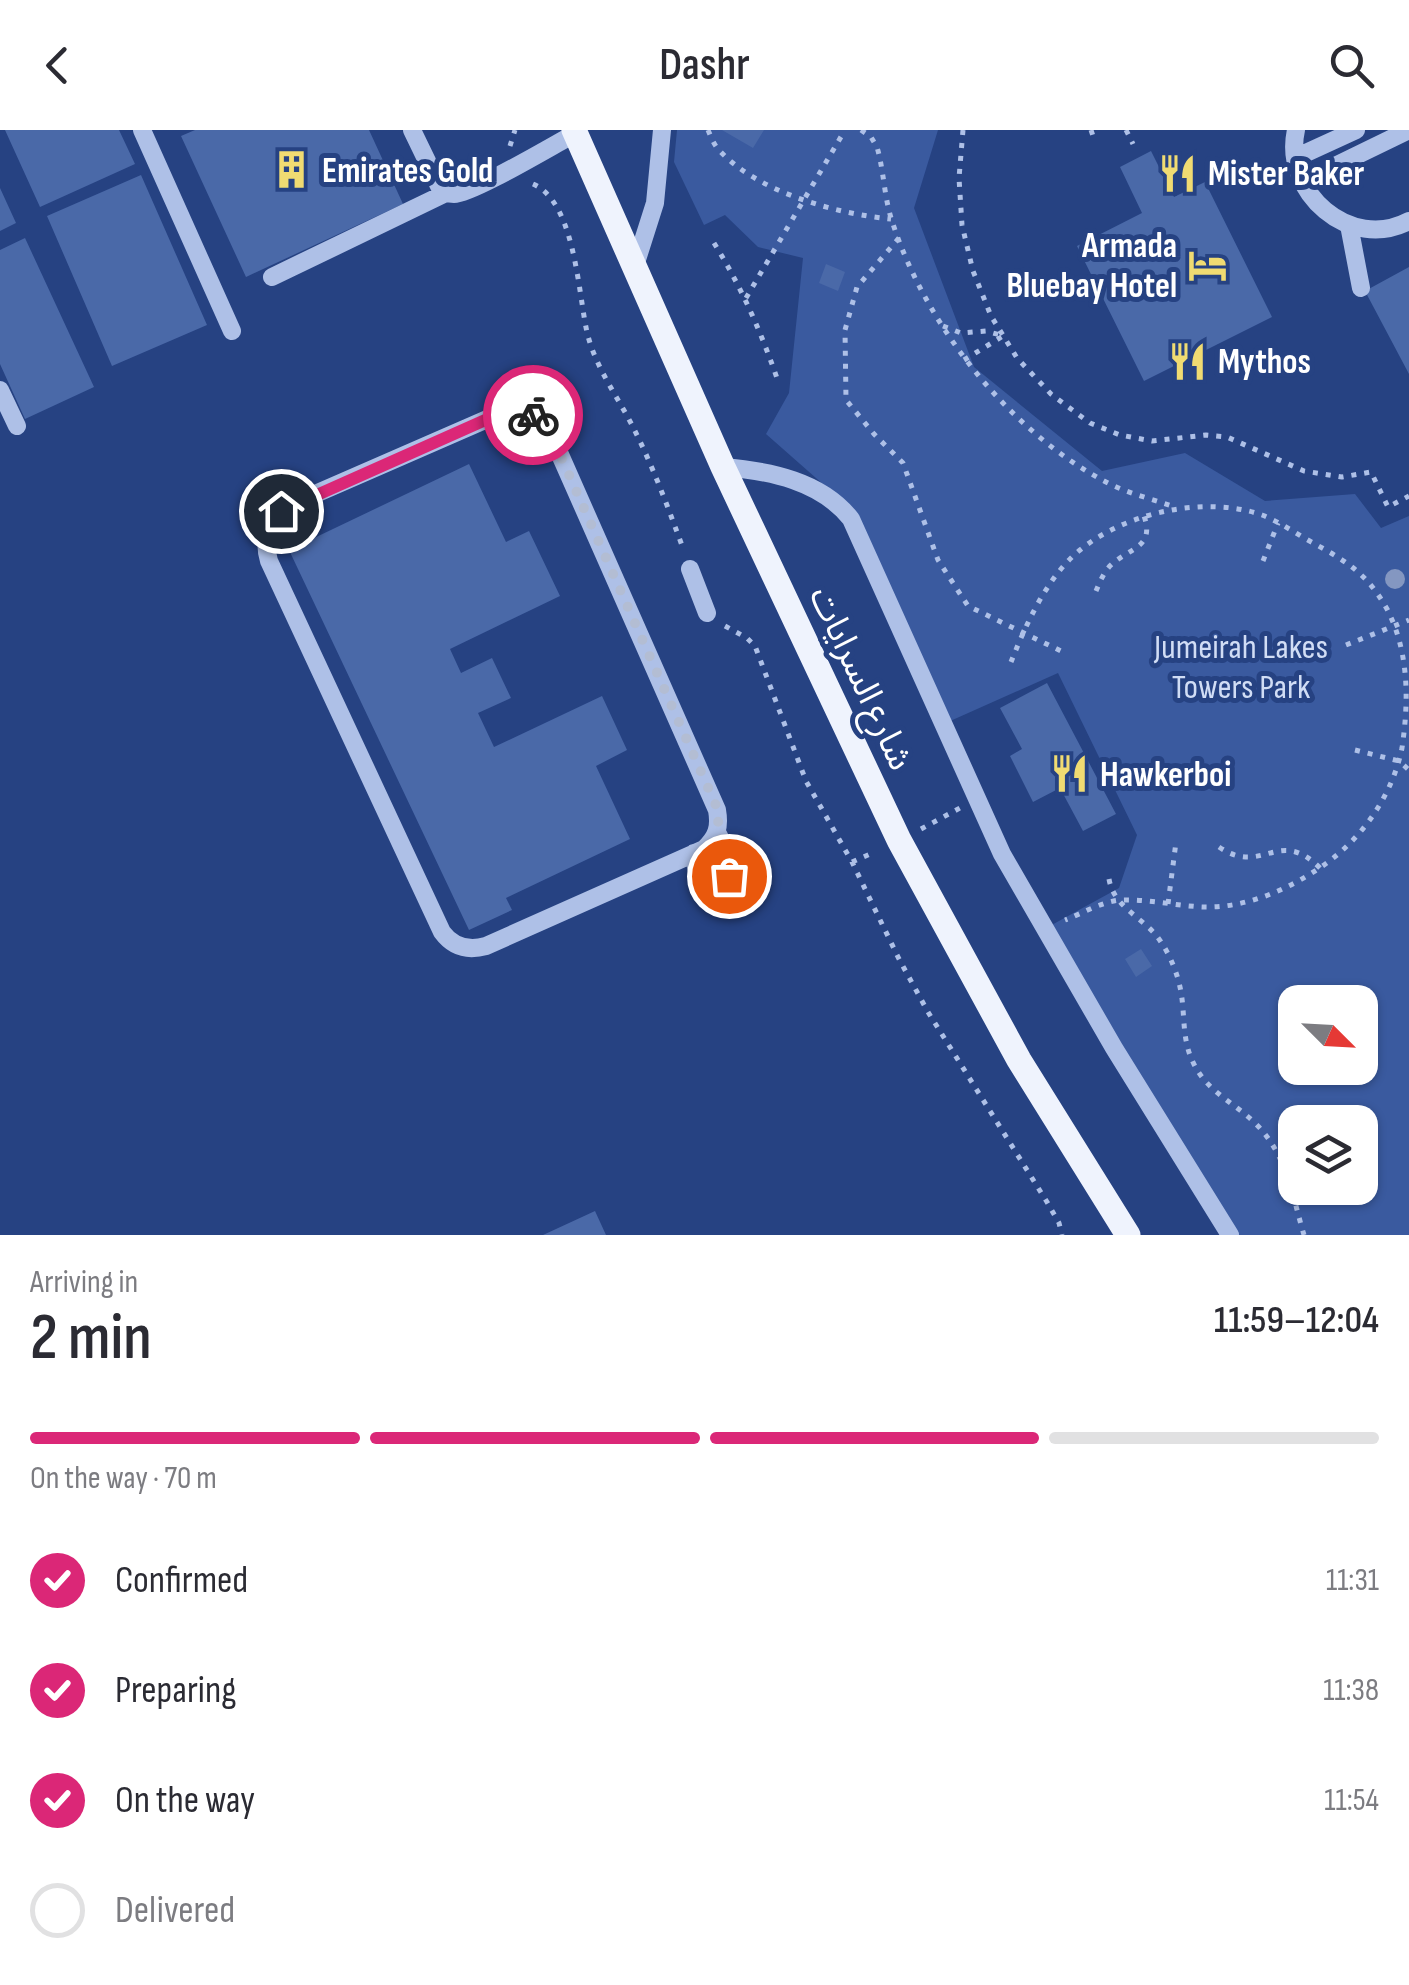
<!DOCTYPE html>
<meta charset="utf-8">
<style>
:root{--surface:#fff;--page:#f7f7f7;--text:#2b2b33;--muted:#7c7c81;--line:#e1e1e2;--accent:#db2777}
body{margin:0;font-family:"Sofia Sans Condensed","Noto Sans Arabic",sans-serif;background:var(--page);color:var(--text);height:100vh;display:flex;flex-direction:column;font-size:38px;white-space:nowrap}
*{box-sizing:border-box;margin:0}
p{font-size:32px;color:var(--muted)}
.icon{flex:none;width:55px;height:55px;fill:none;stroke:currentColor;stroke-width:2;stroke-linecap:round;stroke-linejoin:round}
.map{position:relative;height:1105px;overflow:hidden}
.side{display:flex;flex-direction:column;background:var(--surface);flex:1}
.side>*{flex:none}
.needle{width:65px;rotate:114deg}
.tools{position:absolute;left:1278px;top:855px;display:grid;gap:20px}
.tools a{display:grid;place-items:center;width:100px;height:100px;border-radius:20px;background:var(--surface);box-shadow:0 2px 8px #0004;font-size:50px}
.pin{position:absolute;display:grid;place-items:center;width:85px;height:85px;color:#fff;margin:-42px;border:5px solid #fff;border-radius:50%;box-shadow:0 2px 10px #0007}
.courier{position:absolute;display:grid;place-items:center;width:100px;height:100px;margin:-50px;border:8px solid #db2777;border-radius:50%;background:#fff;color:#222;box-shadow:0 2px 12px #0007}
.head em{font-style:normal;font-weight:600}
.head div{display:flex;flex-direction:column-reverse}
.head{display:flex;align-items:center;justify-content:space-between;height:170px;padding:0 30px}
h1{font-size:65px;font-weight:600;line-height:75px}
.bar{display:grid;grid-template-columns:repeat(4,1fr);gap:15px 10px;align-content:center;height:120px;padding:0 30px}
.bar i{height:12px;border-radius:8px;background:var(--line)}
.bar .current{background:var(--accent)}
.bar p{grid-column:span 4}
ol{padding:0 30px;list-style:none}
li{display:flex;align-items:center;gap:30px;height:110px}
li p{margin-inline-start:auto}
li .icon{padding:10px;border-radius:50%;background:var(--accent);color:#fff;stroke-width:4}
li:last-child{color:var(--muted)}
li i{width:55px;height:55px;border:5px solid var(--line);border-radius:50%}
header{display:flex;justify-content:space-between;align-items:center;height:130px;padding:0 30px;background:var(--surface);font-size:45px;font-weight:600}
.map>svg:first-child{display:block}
.green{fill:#3a5a9f;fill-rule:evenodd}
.building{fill:#4a69a8}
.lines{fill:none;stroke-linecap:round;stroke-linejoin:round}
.path{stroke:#aec0e7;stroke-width:5;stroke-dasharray:5 8;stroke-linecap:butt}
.minor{stroke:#aec0e7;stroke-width:18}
.major{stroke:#eff3fd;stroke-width:25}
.tree{fill:#8497c1}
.done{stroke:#b3bdd3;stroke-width:10;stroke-dasharray:0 18}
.route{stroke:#db2777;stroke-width:12}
.labels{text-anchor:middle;stroke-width:10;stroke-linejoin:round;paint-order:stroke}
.poi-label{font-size:35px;font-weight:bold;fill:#fff;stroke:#264282;text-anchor:start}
.park-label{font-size:35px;fill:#d1ddf5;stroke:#264282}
.street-label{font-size:35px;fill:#fff;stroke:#264282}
</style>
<header><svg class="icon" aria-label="back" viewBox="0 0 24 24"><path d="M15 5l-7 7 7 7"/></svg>Dashr<svg class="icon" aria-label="search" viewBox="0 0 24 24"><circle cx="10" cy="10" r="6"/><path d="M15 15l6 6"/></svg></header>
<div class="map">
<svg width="1409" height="1105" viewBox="0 0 1409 1105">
<rect width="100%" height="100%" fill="#264282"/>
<path class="green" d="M677,0H938L914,78L974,237L1102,341L1185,323L1265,371L1355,364L1381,398L1409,386V1105H1230L1048,797L1119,758L1137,705L1058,543L939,596L833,363L766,304L789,263L803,128L758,117L725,85L704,95L674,32ZM1295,872H1360V938H1295ZM1295,992H1360V1058H1295Z"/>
<path class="building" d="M5,0H119L135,34L40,77Z
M195,0H369L403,74L246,147L181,6Z
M722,0H764L753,18Z
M1151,21L1174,67L1205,52L1272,187L1144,251L1077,116L1142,83L1120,37Z
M141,45L207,195L112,236L47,86Z
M0,58L16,93L0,101Z
M25,108L94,257L25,289L0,234V120Z
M826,134L845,142L838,161L819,153Z
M1409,137V244L1365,161Z
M469,334L506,412L529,401L560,466L450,519L461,543L492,528L511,568L478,583L494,617L602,566L627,620L596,636L630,709L506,768L512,780L469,800L289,420Z
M1047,553L1116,684L1083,701L1060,658L1033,672L1010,626L1022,619L1000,578Z
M1141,819L1152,836L1136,847L1125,829Z
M595,1081L606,1105H543Z"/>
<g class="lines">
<path class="path" d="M708,0C711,7 714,15 719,20C757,62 837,84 891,89
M861,0L871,7L877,17C884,41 884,67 892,91C925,194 1008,300 1104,351C1126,363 1152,369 1175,377
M963,0L959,48L962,95L973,141L991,186L1017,228L1051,264L1090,293L1120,305L1152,311L1206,305L1227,307L1304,341L1342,347L1371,342L1388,377L1409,366
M1091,0L1094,9
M1126,0L1133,14
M510,16L515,0
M533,54C575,72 578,162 587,202C595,237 618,267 634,299C654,339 669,380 684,421
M899,108L857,157L845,200L846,270L874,304L903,333L938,430L968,476L1063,522
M714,113C742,158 762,204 779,254
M746,168L845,0
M943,196L961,203L986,201L1000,205
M964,230L1003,206
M1263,431L1278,393
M1096,461C1100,452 1104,441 1112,434C1130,418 1155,417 1144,386
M725,496L747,508L755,516L806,651L852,732L899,829L928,882L1047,1072L1059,1093L1062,1105
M1346,515L1409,490
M1011,532C1025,497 1043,456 1071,428C1116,384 1203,364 1262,385C1280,392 1298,405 1315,414C1348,432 1368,445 1387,479C1409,522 1409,570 1402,618C1392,667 1360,712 1318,739C1285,761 1244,778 1204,777C1177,776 1149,769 1121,770C1103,771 1081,784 1065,790
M1355,620L1399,631L1409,640
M921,699L960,678
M1219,717C1263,747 1278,696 1320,738
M852,732L875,722
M1109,749C1114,779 1146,788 1161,812C1171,827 1178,845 1181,862C1185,885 1182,908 1192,930C1205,961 1234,972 1256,994C1287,1025 1292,1065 1304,1105
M1168,774L1176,712"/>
<path class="minor" d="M142,0L232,201
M412,0L440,58C446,62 446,64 454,64C472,64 555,14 576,3
M1296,0C1282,62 1350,122 1409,91
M1295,28L1356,0
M1302,52L1409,0
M1349,95L1361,158
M634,139L655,73L662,0
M272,147L446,63
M0,260L17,296
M512,281C530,282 540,287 550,302L717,680C720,697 717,707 704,719L486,816C468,821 453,817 442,802L269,431C262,407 269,389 290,375L501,283Z
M723,337C770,341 821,351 851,389L1002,724L1114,918L1230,1105
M690,439L707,483
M694,723C695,731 695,740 700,747C708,759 728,755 731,740C733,729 722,713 717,702"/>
<path class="major" d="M574,0L723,337L899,710L1019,930L1128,1105"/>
</g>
<circle class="tree" cx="1395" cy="449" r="10"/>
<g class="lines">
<path class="done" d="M533,285L544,292L550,302L718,680C719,689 717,698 719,705C723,721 733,729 729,746"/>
<path class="route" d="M281,381L501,283L523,282L533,285"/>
</g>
<defs>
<symbol id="building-bare" viewBox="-9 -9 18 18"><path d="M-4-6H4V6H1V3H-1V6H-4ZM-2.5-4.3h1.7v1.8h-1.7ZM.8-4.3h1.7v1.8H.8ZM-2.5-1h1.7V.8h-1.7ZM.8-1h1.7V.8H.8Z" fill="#f0db72" stroke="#264282" stroke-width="2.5" paint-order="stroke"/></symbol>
<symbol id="restaurant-bare" viewBox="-9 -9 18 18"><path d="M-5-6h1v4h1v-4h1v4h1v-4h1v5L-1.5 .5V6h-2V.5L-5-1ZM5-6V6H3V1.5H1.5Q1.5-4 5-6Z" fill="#f0db72" stroke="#264282" stroke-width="2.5" paint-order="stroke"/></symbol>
<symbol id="hotel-bare" viewBox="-9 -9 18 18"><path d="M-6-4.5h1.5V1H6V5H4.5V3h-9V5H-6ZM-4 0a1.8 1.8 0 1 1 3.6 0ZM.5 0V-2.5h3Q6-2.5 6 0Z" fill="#f0db72" stroke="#264282" stroke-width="2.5" paint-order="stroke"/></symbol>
</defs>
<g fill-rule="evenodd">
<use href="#building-bare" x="264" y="12" width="55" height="55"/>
<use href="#restaurant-bare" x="1150" y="16" width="55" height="55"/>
<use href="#hotel-bare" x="1180" y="108" width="55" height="55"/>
<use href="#restaurant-bare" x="1160" y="204" width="55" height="55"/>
<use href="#restaurant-bare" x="1042" y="616" width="55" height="55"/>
</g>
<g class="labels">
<g class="poi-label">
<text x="322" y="52">Emirates Gold</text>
<text x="1208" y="55">Mister Baker</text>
<text x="1177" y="127" text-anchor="end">Armada<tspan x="1177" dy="40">Bluebay Hotel</tspan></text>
<text x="1218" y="243">Mythos</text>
<text x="1100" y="656">Hawkerboi</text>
</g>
<g class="park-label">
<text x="1241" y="528">Jumeirah Lakes<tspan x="1241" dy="40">Towers Park</tspan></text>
</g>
<g class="street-label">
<text transform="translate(862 548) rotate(65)" y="12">شارع السرايات</text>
</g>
</g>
</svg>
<div class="tools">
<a><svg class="needle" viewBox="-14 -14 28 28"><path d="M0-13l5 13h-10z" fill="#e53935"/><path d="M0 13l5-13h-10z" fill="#7c7c81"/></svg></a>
<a><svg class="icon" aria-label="layers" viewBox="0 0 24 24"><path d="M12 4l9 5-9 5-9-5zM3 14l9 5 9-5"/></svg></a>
</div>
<div class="pin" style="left:729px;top:746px;background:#ea580c"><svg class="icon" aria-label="bag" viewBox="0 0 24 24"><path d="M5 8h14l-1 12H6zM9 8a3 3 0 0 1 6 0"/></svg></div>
<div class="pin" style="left:281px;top:381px;background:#1f2937"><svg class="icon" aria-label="home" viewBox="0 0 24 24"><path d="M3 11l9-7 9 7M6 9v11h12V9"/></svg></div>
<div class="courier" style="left:533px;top:285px"><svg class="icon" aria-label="bike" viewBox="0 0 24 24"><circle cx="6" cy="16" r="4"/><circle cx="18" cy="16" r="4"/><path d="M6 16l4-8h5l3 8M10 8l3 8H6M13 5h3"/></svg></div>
</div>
<section class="side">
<div class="head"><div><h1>2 min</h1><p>Arriving in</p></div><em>11:59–12:04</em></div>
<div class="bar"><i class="current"></i><i class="current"></i><i class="current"></i><i></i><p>On the way · 70 m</p></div>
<ol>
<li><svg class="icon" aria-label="check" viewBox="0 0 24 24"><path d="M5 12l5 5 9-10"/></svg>Confirmed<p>11:31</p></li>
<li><svg class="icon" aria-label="check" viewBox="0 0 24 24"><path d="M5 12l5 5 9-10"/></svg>Preparing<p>11:38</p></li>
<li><svg class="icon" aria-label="check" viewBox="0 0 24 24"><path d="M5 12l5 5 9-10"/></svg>On the way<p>11:54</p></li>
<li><i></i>Delivered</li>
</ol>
</section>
